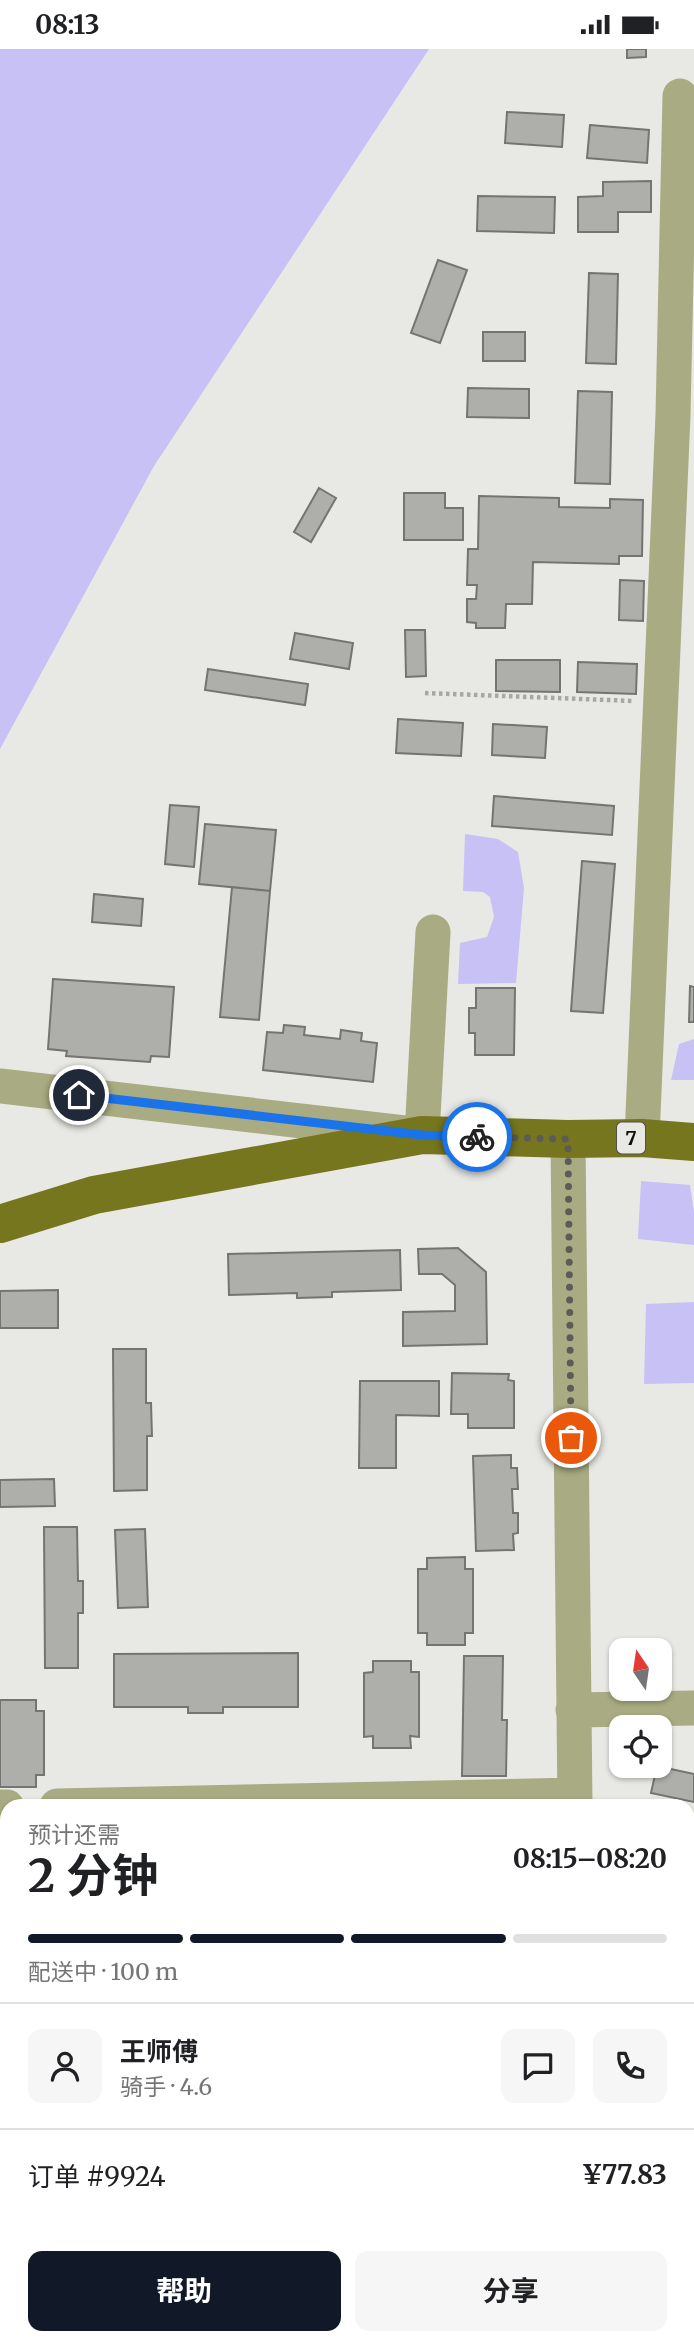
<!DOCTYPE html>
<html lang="zh">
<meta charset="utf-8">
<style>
:root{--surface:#fff;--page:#f6f6f6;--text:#202124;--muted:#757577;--line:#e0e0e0;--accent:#111827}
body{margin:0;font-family:Merriweather,"Noto Sans SC",serif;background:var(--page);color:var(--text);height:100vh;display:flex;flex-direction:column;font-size:26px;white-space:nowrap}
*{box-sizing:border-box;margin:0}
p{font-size:23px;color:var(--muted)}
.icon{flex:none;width:38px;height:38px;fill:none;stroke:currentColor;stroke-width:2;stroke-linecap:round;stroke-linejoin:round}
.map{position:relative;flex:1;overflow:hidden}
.drawer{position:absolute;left:0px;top:1750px;width:695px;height:546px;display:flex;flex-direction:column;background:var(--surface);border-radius:21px 21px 0 0;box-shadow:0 2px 5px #0004}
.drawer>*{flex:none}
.needle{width:46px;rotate:347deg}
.fabs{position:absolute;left:609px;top:1589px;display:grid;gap:14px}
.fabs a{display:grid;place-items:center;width:63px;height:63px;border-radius:14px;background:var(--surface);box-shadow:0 2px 5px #0004;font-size:35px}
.pin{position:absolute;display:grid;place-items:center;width:60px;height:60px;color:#fff;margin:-30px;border:4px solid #fff;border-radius:50%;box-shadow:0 2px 7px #0007}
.courier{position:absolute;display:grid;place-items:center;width:70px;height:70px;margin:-35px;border:5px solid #1a73e8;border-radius:50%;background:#fff;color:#222;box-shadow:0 2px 9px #0007}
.headline em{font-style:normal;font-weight:700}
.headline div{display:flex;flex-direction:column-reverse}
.headline{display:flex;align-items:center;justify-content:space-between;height:119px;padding:0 28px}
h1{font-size:46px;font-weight:700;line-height:52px}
.bar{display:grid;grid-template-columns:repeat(4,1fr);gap:10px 7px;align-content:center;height:84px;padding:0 28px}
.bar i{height:9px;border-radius:5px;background:var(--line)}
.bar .current{background:var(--accent)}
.bar p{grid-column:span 4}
.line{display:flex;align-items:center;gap:18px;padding:0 28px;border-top:2px solid var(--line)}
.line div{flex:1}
.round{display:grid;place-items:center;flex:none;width:74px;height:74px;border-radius:14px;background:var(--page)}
.action{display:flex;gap:14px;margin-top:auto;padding:14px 28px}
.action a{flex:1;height:80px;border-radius:14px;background:var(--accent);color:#fff;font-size:28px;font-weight:700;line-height:80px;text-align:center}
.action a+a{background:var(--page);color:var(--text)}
.status{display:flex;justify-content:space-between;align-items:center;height:49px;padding:0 35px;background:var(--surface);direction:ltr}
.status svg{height:19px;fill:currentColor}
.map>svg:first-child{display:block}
.green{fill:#c7c1f5}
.building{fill:#aeaeab;stroke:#747471;stroke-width:2}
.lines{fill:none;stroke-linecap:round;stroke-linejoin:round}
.path{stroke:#a7a7a3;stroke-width:4.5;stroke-dasharray:3.5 3.5;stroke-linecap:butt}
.minor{stroke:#a9ab82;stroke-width:35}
.major{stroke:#76761f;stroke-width:38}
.done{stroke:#5b5b58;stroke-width:7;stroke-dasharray:0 12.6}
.route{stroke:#1a73e8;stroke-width:9}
.labels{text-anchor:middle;stroke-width:7;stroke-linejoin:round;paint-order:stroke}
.shield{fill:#e8e8e4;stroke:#50504e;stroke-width:2}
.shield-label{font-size:19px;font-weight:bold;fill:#0f0f0d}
</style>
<div class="status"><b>08:13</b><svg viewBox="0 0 49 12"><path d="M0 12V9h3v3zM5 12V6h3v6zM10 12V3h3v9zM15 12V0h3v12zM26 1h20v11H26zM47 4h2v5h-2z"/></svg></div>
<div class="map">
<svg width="694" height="2296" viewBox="0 0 694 2296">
<rect width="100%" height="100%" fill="#e8e8e4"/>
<path class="green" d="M0,0H429L154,417L0,700Z
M465,785L498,790L518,803L524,839L516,934L458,935L460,894L487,888L494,868L490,848L483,843L463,842Z
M694,990V1031H671L679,995Z
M641,1132L690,1136L694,1163V1196L638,1190Z
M694,1253V1334L644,1335L646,1255Z"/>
<path class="building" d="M627,0H646V8L627,9Z
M507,63L564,66L562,98L505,94Z
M590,76L649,81L647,114L587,109Z
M651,132V163H618V183H578V148L603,147V133Z
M478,147L555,148L554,184L477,182Z
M438,211L467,221L440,294L411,284Z
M589,224L618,225L616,315L586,314Z
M483,283H525V312H483Z
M468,339L529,340V369L467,368Z
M578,342L612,343L610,435L575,434Z
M319,439L336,449L311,493L294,483Z
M404,444H445V459H463V491H404Z
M479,447L559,449V458L610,459V450L643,451L642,507H619V515L533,513L532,555H506L505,579H476V574L467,573V550H476L477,536H467L468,500H478Z
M620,531L644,532L643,572L619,571Z
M405,581H425L426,627L406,628Z
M295,584L353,594L349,620L290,610Z
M496,611H560V643L496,642Z
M578,613L637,615L636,645L577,643Z
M208,620L308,635L305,656L205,641Z
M398,670L463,674L461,707L396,704Z
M493,675L547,678L545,709L492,706Z
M494,747L614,757L612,786L492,777Z
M170,756L199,758L194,818L165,815Z
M205,775L276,781L270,842L199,835Z
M582,812L615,815L603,964L571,962Z
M232,838L270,842L259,971L220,968Z
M94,845L143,850L141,877L92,873Z
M53,930L174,938L169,1008L151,1007L150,1013L66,1007L67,1002L48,1000Z
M690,937L694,938V973H689Z
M476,939H515L514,1006H475V984H469V959H476Z
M284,976L305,978L304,986L340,990L341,981L362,984L361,992L377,994L373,1033L263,1021L267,983L283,984Z
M458,1199L486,1223L487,1295L403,1297V1263L455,1262V1236L442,1225H419L418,1200Z
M400,1201L401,1241L332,1243V1248L297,1249V1244L229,1246L228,1205Z
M58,1241V1279H0V1242Z
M113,1300H146V1354H151L152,1387H147V1441L114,1442Z
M452,1324L509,1325L508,1331L514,1332V1379H468V1365H451Z
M360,1332H439V1367L396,1366V1419H359Z
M511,1406V1419H517L518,1440H512L513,1464H518V1484L513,1485L514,1501L476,1502L473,1407Z
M54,1430L55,1457L0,1458V1431Z
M44,1478H77L78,1532H83V1564H78V1619H45Z
M145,1480L148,1558L118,1559L115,1481Z
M465,1508V1520H473V1584H465V1596H427V1584H418V1520H427V1509Z
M298,1604V1658H223V1664H188V1658H114V1605Z
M464,1607H503L502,1671H507L506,1727H462Z
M373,1612H411V1623H419V1688L410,1687L411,1699H373V1687L364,1688V1624L373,1623Z
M0,1651H36V1662H44V1726H36V1738H0Z
M657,1717L694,1725V1753L651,1744Z
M1,1779V1795H7V1829H1V1852H7V1888H2V1910L7,1911V1945H2V1961H0Z
M694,1793V1876L688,1875V1822Z
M690,1936H694V1964L690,1965Z
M0,2005H2L3,2021H7V2055H3V2078H7V2114H3L4,2137H7V2171H4V2187H0Z
M688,2009H694V2038H688Z
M688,2081H694V2110H688Z
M688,2157H694V2185H688Z
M0,2237H5L6,2296H0Z
M65,2289H103V2296H65Z
M356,2289H393V2296H356Z
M452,2289H490V2296H452Z"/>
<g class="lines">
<path class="path" d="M425,644L634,652
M688,1898L694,1899
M688,2275L694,2247
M683,2296L685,2289"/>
<path class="minor" d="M0,1037L422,1086L433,883
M642,1089L673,366L680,47
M568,1090L575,1757
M573,1661L694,1659
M57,1757L575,1746
M0,1758H7
M0,1978H7
M0,2203H7
M584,2291L605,2296"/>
<path class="major" d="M0,1175L94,1146L422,1086L568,1090L642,1089L694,1093"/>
</g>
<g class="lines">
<path class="done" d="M477,1088L568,1090L571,1389"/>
<path class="route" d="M79,1046L422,1086L477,1088"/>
</g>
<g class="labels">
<rect class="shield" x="617" y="1073.5" width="28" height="31" rx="5"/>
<g class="shield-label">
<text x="631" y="1096">7</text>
</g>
</g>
</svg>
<div class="fabs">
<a><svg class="needle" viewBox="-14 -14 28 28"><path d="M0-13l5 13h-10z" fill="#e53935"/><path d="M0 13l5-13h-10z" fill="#757577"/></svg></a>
<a><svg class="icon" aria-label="locate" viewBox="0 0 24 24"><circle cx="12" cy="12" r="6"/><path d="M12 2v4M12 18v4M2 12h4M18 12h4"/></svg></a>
</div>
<div class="pin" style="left:571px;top:1389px;background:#ea580c"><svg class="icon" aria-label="bag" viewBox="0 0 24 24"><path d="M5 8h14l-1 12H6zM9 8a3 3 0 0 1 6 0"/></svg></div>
<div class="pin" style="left:79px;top:1046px;background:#1f2937"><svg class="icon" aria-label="home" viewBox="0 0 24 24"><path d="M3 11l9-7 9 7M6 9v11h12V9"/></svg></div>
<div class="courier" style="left:477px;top:1088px"><svg class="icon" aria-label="bike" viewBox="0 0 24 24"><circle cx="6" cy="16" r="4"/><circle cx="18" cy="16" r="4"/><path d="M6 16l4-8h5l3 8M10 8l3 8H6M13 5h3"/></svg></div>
<section class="drawer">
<div class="headline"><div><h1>2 分钟</h1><p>预计还需</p></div><em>08:15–08:20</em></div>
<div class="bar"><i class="current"></i><i class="current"></i><i class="current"></i><i></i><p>配送中 · 100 m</p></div>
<div class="line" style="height:126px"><a class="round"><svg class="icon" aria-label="person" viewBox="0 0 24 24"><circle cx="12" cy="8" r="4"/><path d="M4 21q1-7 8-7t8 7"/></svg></a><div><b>王师傅</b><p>骑手 · 4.6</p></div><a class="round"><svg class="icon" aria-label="chat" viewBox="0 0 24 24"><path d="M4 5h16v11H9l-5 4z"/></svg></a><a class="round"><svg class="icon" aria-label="phone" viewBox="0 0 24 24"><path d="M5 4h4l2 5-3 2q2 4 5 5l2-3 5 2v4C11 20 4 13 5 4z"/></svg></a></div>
<div class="line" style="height:91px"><div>订单 #9924</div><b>¥77.83</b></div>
<div class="action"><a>帮助</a><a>分享</a></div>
</section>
</div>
